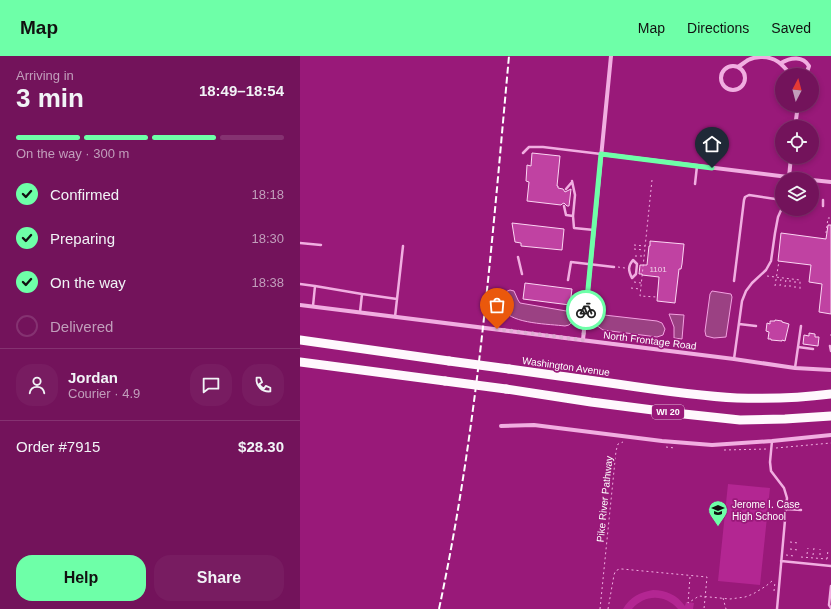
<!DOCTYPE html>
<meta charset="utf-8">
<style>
:root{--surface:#73135b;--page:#781c61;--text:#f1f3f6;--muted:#c19ebb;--line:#853271;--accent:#6effa8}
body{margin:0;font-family:Helvetica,sans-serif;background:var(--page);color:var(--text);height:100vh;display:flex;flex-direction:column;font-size:15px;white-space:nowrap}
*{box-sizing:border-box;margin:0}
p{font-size:13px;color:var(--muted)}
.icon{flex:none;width:22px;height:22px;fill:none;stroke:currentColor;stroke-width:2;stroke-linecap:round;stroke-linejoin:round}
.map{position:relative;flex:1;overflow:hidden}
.sheet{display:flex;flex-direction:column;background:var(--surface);width:300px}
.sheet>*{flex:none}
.needle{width:26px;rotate:6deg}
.buttons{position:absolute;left:475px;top:12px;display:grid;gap:8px}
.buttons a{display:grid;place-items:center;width:44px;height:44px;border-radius:50%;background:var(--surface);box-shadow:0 2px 6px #0003,0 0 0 1px var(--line);font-size:20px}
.pin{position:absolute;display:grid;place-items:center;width:34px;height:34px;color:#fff;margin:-41px -17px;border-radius:50% 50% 50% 0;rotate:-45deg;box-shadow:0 0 4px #0007}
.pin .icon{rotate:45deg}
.courier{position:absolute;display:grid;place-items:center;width:40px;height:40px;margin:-20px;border:3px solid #6effa8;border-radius:50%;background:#fff;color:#222;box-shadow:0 1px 5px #0007}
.headline em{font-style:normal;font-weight:800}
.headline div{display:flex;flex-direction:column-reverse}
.headline{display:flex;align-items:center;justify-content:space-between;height:68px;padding:0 16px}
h1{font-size:26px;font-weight:800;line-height:30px}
.bar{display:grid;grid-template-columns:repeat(4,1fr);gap:6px 4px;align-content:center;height:48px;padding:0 16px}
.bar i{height:5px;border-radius:3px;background:var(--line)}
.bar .active{background:var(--accent)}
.bar p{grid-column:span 4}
.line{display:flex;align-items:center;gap:10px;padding:0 16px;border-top:1px solid var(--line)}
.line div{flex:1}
.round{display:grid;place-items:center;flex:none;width:42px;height:42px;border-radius:16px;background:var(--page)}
ol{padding:0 16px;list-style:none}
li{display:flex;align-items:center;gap:12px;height:44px}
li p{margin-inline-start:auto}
li .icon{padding:4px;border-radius:50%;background:var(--accent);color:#111;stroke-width:4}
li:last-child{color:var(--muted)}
li i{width:22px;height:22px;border:2px solid var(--line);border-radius:50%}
.action{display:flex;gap:8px;margin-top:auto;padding:8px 16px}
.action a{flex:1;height:46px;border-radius:16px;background:var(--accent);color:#111;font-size:16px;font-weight:800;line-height:46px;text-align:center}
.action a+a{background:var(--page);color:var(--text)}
header{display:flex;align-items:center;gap:24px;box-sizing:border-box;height:56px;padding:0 20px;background:var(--accent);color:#111}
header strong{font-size:19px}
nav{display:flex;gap:22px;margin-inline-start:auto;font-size:14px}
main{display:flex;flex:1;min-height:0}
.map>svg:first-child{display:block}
.green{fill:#b32692}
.water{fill:#9b4183;stroke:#f3a1e1}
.building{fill:#c042a2;stroke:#fcd5f3}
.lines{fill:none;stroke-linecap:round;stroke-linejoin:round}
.path{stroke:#f1aee1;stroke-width:1;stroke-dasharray:2 3;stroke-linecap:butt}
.service{stroke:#f1aee1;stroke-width:2.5}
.minor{stroke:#f1aee1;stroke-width:4}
.primary{stroke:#fff8fd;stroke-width:9}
.rail{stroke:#fff;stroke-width:2;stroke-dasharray:7 3;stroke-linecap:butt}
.primary-bridge{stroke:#fff8fd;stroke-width:9}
.done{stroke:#dbaed0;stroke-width:4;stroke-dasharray:0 7.2}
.route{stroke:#6effa8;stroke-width:5}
.labels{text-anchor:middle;stroke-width:3.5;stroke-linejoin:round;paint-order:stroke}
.number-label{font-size:8px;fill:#efd0e8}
.shield{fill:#991979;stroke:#e0bad7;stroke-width:1}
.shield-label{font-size:9px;font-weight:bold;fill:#fff}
.street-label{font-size:10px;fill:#fff;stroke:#991979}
.poi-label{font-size:10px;fill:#fff;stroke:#991979;text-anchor:start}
</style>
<header>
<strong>Map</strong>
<nav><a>Map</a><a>Directions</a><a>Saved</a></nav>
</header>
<main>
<section class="sheet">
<div class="headline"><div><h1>3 min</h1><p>Arriving in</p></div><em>18:49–18:54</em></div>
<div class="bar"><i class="active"></i><i class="active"></i><i class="active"></i><i></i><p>On the way · 300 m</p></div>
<ol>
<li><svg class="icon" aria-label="check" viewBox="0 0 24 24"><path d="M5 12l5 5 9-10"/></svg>Confirmed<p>18:18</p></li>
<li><svg class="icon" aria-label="check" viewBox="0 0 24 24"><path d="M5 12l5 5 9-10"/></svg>Preparing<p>18:30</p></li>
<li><svg class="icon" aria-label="check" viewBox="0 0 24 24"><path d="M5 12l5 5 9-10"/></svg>On the way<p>18:38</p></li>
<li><i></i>Delivered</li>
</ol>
<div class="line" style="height:72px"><a class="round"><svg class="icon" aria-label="person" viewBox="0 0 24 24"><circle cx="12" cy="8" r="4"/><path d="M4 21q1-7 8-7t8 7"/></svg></a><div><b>Jordan</b><p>Courier · 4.9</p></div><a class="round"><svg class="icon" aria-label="chat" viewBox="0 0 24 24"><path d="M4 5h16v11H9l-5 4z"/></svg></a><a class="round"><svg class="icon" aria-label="phone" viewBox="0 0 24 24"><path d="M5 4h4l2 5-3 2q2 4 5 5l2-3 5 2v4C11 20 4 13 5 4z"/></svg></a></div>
<div class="line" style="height:52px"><div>Order #7915</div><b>$28.30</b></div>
<div class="action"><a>Help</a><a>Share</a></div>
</section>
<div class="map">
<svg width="531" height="553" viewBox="0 0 531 553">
<rect width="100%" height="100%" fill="#991979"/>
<path class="green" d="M428,428L470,432L460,529L418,525Z
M353,534C366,534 377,539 385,550L386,546L394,547L393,553H378C365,538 345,538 332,553H323C330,541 340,536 353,534Z"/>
<path class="water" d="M210,234L214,235L218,244L220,247L272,256L273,259L271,267L269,269L265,270C250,268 212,268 204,254C202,251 202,249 202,245C202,239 204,236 210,234Z
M412,235L431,238L432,241L426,281L414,282L406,280L405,275L410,238Z
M369,258L384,259L382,283L374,282V271Z
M304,259L357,265L362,267L365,273L363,279L357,281L303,274L296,269L297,263L298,261Z"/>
<path class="building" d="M232,97L260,100L257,130H258V132L263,133L265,136L271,133L269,150H267L264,147L262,148L261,149L227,145L229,126L226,125L227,109L231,110Z
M212,167L264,173L262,194L221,190V187L215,186Z
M528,169H531V258L519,256L522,228L509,226L511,209L478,205L481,177L526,183Z
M350,185L384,188L382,208L381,213H379L375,247L357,245L359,221L342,219V218H339L340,209H347L349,190H350Z
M225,227L272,233L270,249L223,243Z
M475,264L482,265V266L489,268L485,285L482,284V285L471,284V283H468L469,276L466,275L467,267L470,268V265H475Z
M509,277L515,278V281H519L518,290L503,288L504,279L509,280Z"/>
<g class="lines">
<path class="path" d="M352,124L340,240L357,241
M526,177L528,162H531
M334,189L345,190
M334,193L344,194
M335,200H344
M318,211L325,212
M467,220L500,224V233
M334,226L341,227
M475,230L479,205
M480,230L481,223
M485,231L486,223
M490,231V224
M331,232L340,233
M495,232V224
M530,279H531
M366,391L375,392
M476,392L531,387
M424,394L467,393
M490,486L498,487
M490,493L498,494
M507,498L508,492
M486,499L494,500
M513,499L514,492
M520,499V493
M501,501L527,503
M527,503L528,494
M390,521L388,547L399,540L430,543L445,541L453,538L466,530L472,525H474
M474,535L475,526
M423,542L426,553
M300,553L316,395L318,388L323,386
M308,553L314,519C315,515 317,513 322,513L407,521L404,553"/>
<path class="service" d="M223,97L229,91H243L301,98
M272,125L275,139L273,160L274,172L294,174
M395,128L397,110
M266,133L272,126
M523,144V150
M264,150L266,159L273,160
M0,187L21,189
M218,201L222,218
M333,204L337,208L336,218L332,222C328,214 328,210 333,204Z
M268,224L271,206L314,211
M434,225L444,144L445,141L449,139L482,144
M0,228L15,230L13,250
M15,230L62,238
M60,256L62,238L97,243
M95,261L103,190
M439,268L456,270
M530,290L531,295
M498,291L513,293
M434,303L442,245L446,235L452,227L466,214L471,205L475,177L478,161L482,152
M495,312L501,270
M472,385L470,406L471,415L484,432L487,442L486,453L477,553
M486,453L501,454
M481,505L531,510
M531,530L529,549L531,552"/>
<path class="minor" d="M481,7C491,1 503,0 509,10L506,19
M421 22a12 12 0 1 1 24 0a12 12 0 1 1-24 0Z
M438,11C441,9 445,6 448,4C452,2 457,1 461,1C476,1 482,8 491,19
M495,71L498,49
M301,98L504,123
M489,121L491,101
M512,124L531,126
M0,249L434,303L495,312L531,314
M283,284L311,0
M201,370L234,369L362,385L412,389L472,385L531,379"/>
<path class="primary" d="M0,284L149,305
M0,306L145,325
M209,313C245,318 281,323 317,328C357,334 397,340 437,342C468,343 500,342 531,338
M206,333L291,346L384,358L440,364L485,363L531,360"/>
<path class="rail" d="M139,553C178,371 192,185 209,0"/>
<path class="primary-bridge" d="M149,305L209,313
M145,325L206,333"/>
</g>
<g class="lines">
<path class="done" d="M197,273L283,284L286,254"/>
<path class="route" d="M286,254L301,98L412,112"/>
</g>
<defs>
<symbol id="school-pin" viewBox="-11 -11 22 30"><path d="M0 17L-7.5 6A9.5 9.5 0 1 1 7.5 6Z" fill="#6effa8" stroke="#991979"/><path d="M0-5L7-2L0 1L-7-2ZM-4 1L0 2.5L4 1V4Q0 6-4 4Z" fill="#111"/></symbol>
</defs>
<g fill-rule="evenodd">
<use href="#school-pin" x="407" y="443" width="22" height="30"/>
</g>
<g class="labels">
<g class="number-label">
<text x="358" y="216">1101</text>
</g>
<rect class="shield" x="352" y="349" width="32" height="14" rx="3"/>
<g class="shield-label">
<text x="368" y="359">WI 20</text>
</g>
<g class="street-label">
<text transform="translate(350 284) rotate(7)" y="4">North Frontage Road</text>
<text transform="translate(266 310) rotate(8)" y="4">Washington Avenue</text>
<text transform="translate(304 443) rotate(-84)" y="4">Pike River Pathway</text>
</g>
<g class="poi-label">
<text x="432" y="452">Jerome I. Case<tspan x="432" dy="12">High School</tspan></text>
</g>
</g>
</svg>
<div class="buttons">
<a><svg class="needle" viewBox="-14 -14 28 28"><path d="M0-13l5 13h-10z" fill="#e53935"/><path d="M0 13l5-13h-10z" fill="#c19ebb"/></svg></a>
<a><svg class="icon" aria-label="locate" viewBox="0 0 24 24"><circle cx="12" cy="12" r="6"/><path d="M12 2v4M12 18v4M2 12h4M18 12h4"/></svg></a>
<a><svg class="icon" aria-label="layers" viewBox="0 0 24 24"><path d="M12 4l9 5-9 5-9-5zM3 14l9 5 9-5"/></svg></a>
</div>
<div class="pin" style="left:197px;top:273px;background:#ea580c"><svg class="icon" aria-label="bag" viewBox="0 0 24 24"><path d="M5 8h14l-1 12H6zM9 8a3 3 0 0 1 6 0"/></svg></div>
<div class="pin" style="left:412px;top:112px;background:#1f2937"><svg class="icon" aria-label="home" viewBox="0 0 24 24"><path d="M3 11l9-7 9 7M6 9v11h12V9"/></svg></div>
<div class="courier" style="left:286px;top:254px"><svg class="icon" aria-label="bike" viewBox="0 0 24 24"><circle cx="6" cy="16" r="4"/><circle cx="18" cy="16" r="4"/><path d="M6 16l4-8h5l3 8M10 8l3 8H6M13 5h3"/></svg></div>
</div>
</main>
